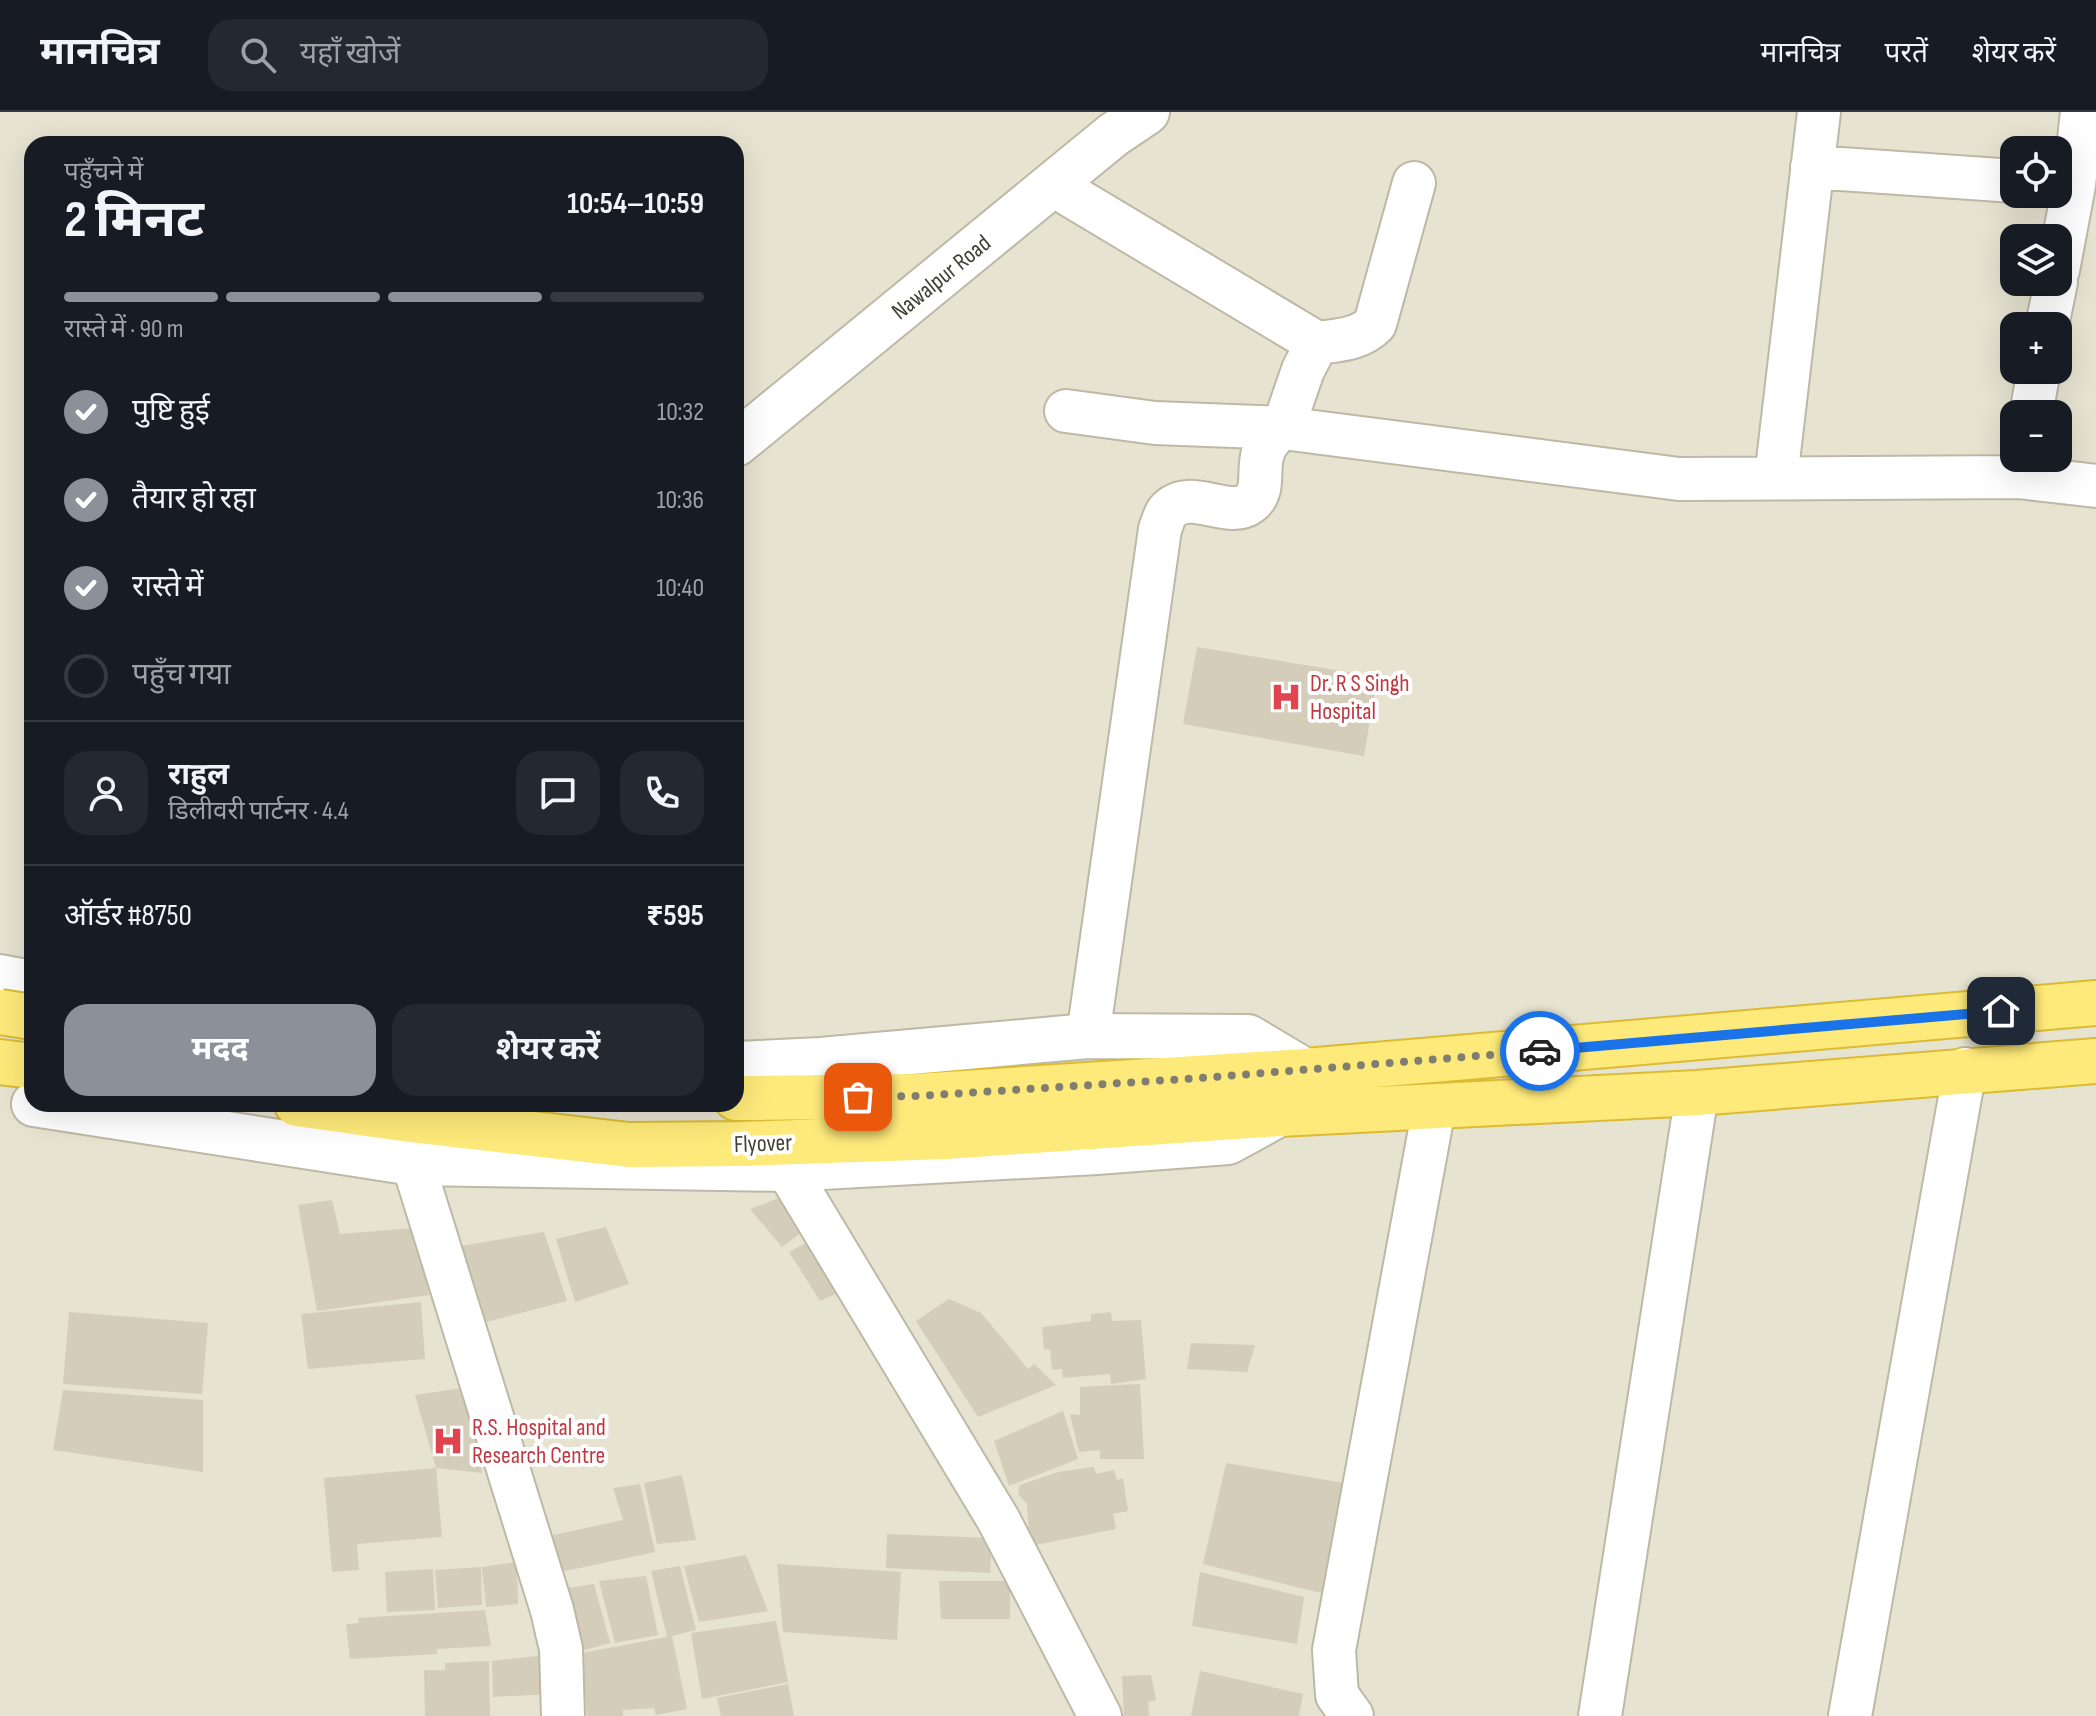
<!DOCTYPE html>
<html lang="hi">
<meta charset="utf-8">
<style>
:root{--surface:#171b24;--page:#242831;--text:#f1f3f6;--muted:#9ea1a6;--line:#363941;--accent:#8c9099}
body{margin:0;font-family:"Sofia Sans Condensed","Noto Sans Devanagari",sans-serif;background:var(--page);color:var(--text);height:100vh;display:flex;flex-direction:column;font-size:30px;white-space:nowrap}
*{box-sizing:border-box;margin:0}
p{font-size:26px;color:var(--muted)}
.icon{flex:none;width:44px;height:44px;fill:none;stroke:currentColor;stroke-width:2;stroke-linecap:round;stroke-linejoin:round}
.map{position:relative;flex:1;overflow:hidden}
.side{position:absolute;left:24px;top:24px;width:720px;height:976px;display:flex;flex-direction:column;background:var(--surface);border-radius:24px;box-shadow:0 8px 32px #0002}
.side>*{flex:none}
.buttons{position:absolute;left:2000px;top:24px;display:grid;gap:16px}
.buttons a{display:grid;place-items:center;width:72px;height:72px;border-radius:16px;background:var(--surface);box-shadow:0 8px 32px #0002;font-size:40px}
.pin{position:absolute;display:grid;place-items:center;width:68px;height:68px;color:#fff;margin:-34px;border-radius:16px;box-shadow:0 4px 12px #0006}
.courier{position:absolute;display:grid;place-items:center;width:80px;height:80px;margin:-40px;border:6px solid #1a73e8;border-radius:50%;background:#fff;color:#222;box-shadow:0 2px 10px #0007}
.overview em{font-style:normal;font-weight:700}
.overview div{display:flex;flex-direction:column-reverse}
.overview{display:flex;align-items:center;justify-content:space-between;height:136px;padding:0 40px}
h1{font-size:52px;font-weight:700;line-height:60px}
.bar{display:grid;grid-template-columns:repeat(4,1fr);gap:12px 8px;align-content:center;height:96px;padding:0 40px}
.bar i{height:10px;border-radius:6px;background:var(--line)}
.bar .selected{background:var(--accent)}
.bar p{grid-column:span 4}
.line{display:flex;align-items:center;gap:20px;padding:0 40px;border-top:2px solid var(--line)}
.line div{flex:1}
.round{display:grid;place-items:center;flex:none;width:84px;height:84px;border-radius:24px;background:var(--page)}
ol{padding:0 40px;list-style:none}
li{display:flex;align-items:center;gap:24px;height:88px}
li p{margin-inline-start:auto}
li .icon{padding:8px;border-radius:50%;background:var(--accent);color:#fff;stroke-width:4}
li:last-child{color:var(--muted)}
li i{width:44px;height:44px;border:4px solid var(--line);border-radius:50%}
.primary-button{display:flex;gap:16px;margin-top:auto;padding:16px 40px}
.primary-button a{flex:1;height:92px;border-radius:24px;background:var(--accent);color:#fff;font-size:32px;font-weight:700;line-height:92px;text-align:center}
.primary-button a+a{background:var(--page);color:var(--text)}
header{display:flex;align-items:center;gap:48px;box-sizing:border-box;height:112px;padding:0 40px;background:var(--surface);border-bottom:2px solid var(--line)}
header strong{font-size:38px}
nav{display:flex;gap:44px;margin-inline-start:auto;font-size:28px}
.search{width:560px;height:72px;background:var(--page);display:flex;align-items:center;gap:20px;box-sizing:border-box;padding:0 28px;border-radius:24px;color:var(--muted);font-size:30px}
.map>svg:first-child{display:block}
.residential{fill:#e6e3d1;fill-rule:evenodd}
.building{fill:#d3cdb9}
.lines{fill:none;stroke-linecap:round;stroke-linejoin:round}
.minor-casing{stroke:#bdb9a6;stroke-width:46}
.tertiary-casing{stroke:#bdb9a6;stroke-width:48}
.trunk-casing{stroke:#dcbb33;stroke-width:48}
.minor{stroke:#fff;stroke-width:42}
.tertiary{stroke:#fff;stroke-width:44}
.trunk{stroke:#feea7a;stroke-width:44}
.trunk-bridge-casing{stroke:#dcbb33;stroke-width:48;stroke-linecap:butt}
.trunk-bridge{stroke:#feea7a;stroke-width:44}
.done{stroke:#807e71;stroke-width:8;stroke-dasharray:0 14.4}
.route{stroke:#1a73e8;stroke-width:10}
.labels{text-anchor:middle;stroke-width:8;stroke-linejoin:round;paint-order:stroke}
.street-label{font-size:24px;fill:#434034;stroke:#fff}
.health-label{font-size:24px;fill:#be3a42;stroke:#fff;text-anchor:start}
</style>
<header>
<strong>मानचित्र</strong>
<div class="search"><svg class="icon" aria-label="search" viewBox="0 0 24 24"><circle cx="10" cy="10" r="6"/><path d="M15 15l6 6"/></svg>यहाँ खोजें</div>
<nav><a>मानचित्र</a><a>परतें</a><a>शेयर करें</a></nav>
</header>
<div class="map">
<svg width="2096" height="1604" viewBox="0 0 2096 1604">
<rect width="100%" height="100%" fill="#f2f0e3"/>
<path class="residential" d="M0,0H2096V1604H0ZM32,32H736V992H32ZM2014,38H2058V82H2014ZM2014,126H2058V170H2014ZM2014,214H2058V258H2014ZM2014,302H2058V346H2014Z"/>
<path class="building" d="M1197,535L1377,565L1364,644L1183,612Z
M784,1084L805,1118L782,1135L750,1097Z
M332,1088L340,1122L415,1116L429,1183L317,1199L298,1093Z
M606,1115L629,1172L575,1190L556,1127Z
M544,1120L567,1189L471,1214L449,1136Z
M813,1127L843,1179L820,1189L789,1140Z
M949,1187L981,1201L1028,1257L1034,1252L1056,1273L978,1305L916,1209Z
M421,1190L425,1247L308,1257L301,1202Z
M69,1200L208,1211L202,1282L63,1272Z
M1111,1200L1112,1209L1141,1208L1146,1267L1111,1272L1110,1262L1063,1266L1062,1257L1052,1258L1050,1238L1044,1237L1042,1215L1091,1209V1202Z
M1191,1231L1255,1233L1247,1260L1187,1257Z
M1140,1272L1144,1347H1100V1338L1079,1340L1070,1302L1080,1303V1275Z
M470,1275L482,1361L436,1356L415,1283Z
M63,1278L203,1288V1360L53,1338Z
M1063,1299L1078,1347L1009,1374L994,1329Z
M1226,1351L1356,1373L1337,1485L1203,1452Z
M1094,1355L1096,1362L1114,1358L1117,1368L1123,1366L1128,1399L1113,1402L1116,1417L1030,1434L1027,1392L1018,1382L1020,1373L1058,1360Z
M436,1356L442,1425L357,1432L359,1458L332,1460L324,1366Z
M682,1363L696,1428L657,1432L644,1371Z
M640,1372L655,1440L556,1461L544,1425L623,1408L613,1376Z
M887,1422L992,1426L990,1461L886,1456Z
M746,1443L768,1499L699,1510L684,1454Z
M517,1450L518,1492L486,1495L482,1455Z
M777,1452L901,1460L897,1528L783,1520Z
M680,1454L696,1518L672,1524L687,1597L656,1603L654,1596L623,1598V1604H587L582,1541L667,1525L651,1459Z
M481,1455L482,1493L438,1496L435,1458Z
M433,1457L435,1498L387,1500L385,1460Z
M1200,1460L1304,1485L1297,1532L1192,1514Z
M646,1464L658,1523L615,1531L599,1469Z
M939,1469H1010V1507H941Z
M594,1472L610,1531L567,1543L554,1478Z
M485,1498L491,1534L437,1537V1542L350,1547L346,1512L359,1511L358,1506Z
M776,1509L788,1570L702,1587L691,1521Z
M546,1543L550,1582L493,1585L492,1549Z
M489,1549L490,1604H425L424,1558H445V1551Z
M1200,1559L1303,1582L1299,1604H1191Z
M1151,1563L1156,1588L1148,1590L1149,1604H1124L1122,1564Z
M788,1572L794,1604H721L717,1586Z"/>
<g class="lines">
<defs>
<path id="minor" d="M1812,55L2014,69
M1053,73L1317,231
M2058,158L2074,73L2082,0
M2047,214L2056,170
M1066,299L1155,311L1283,316L1303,258L1317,231C1338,228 1359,228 1375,212L1414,71
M2031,302L2039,258
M2023,346L2019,365L2096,374
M1776,366L1819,0
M1088,924L1160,417C1162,413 1164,404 1167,400C1189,374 1228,408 1250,391C1273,373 1244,342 1283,316L1679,367L2019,365
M413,1051L552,1498L561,1537L563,1604
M787,1057L998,1407L1100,1604
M1352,1604L1337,1583L1334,1538L1434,996
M1600,1604L1697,981
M1850,1604L1965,957"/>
<path id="tertiary" d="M736,332L1113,23L1147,0
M0,865L32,871
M736,952L821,948L1088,924L1248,925L1305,959
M34,992L413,1051L787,1057L1097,1040L1228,1030L1279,1002"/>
<path id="trunk" d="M0,950L32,954
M736,986L918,984L1305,959L2096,891
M297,992L410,1008L629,1033L741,1032L945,1025L1279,1002L1697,981L2096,949"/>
</defs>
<use href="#minor" class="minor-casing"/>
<use href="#tertiary" class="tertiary-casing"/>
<use href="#trunk" class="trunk-casing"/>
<use href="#minor" class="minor"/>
<use href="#tertiary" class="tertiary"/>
<use href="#trunk" class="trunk"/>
<defs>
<path id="trunk-bridge" d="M0,900L32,905"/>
</defs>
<use href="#trunk-bridge" class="trunk-bridge-casing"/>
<use href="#trunk-bridge" class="trunk-bridge"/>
</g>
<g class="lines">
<path class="done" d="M858,985L918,984L1201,966L1540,939"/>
<path class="route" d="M1540,939L2001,899"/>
</g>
<defs>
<symbol id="hospital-bare" viewBox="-9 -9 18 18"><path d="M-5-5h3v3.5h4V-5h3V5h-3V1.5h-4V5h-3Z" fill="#e0444e" stroke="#fff" stroke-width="2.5" paint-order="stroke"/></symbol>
</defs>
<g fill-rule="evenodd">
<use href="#hospital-bare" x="1264" y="563" width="44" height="44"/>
<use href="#hospital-bare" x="426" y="1307" width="44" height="44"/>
</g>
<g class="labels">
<g class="street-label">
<text transform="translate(941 165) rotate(-39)" y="8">Nawalpur Road</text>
<text transform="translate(763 1031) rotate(-2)" y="8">Flyover</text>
</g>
<g class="health-label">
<text x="1310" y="579">Dr. R S Singh<tspan x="1310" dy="28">Hospital</tspan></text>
<text x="472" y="1323">R.S. Hospital and<tspan x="472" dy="28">Research Centre</tspan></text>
</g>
</g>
</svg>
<div class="buttons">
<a><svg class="icon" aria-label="locate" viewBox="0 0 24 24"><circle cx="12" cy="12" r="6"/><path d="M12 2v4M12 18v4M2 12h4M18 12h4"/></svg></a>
<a><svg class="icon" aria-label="layers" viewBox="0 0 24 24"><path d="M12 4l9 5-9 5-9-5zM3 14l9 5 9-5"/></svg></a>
<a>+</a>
<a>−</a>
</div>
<div class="pin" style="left:858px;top:985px;background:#ea580c"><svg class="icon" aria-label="bag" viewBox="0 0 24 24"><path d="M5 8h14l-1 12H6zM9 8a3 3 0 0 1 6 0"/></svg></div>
<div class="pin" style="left:2001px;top:899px;background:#1f2937"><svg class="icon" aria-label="home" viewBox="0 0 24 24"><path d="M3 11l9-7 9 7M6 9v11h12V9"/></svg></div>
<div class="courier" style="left:1540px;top:939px"><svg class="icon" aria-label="car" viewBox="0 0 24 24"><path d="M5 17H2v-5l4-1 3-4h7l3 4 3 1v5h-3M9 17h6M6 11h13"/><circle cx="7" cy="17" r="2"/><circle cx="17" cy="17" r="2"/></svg></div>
<section class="side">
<div class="overview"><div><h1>2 मिनट</h1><p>पहुँचने में</p></div><em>10:54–10:59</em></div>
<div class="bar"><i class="selected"></i><i class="selected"></i><i class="selected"></i><i></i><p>रास्ते में · 90 m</p></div>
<ol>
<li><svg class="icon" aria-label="check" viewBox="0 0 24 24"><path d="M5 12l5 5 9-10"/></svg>पुष्टि हुई<p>10:32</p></li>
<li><svg class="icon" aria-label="check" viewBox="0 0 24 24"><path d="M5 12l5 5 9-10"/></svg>तैयार हो रहा<p>10:36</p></li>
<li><svg class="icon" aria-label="check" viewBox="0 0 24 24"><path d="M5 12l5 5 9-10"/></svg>रास्ते में<p>10:40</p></li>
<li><i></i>पहुँच गया</li>
</ol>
<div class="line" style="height:144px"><a class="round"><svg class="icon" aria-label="person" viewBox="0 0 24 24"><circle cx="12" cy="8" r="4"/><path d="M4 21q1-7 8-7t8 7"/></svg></a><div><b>राहुल</b><p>डिलीवरी पार्टनर · 4.4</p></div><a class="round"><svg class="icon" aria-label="chat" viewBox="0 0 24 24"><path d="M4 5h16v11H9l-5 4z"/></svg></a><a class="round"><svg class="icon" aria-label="phone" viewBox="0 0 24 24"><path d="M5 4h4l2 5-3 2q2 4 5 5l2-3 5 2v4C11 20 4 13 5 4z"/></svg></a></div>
<div class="line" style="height:104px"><div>ऑर्डर #8750</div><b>₹595</b></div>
<div class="primary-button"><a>मदद</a><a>शेयर करें</a></div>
</section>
</div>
